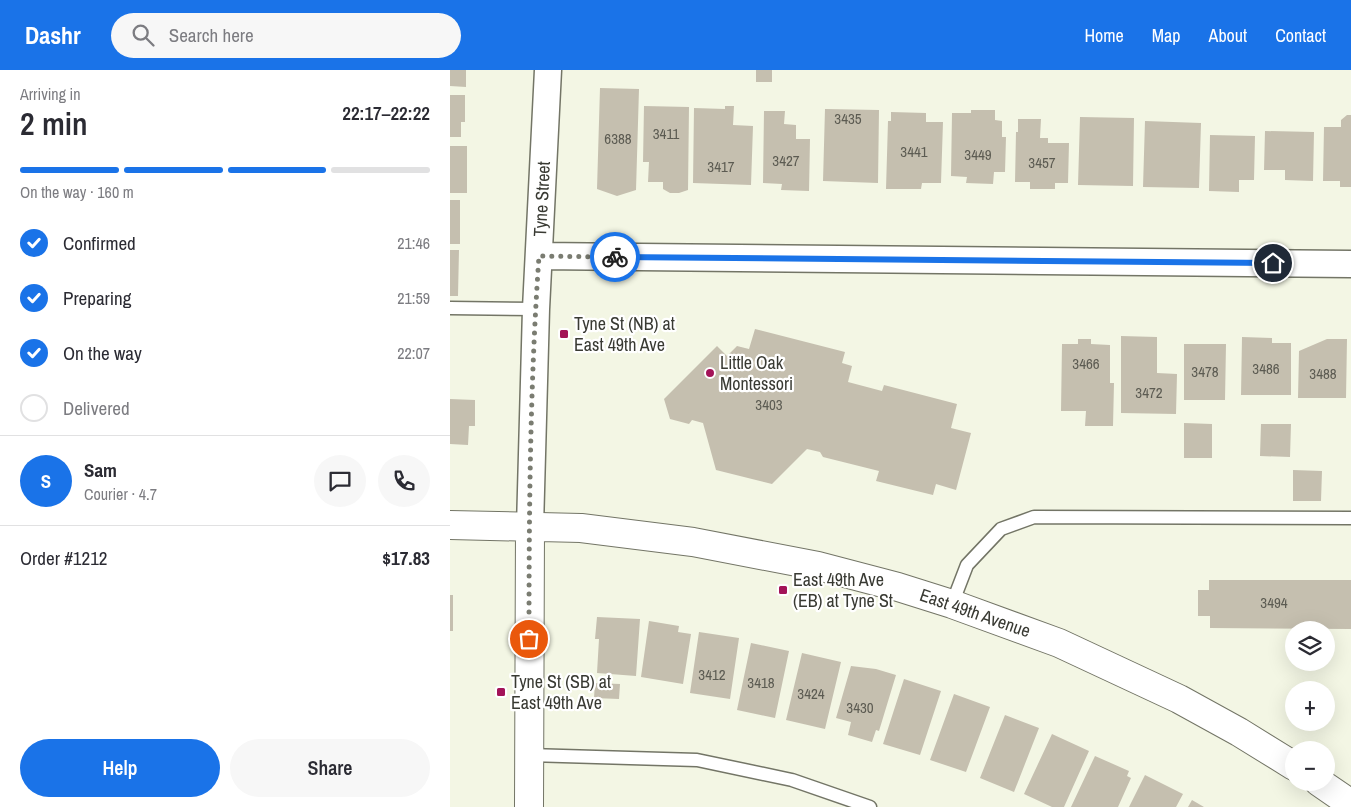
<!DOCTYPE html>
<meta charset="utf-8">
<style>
:root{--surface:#fff;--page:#f7f7f7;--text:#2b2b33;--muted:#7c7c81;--line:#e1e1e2;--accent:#1a73e8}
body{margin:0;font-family:"Archivo Narrow",sans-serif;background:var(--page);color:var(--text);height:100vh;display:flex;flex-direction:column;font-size:19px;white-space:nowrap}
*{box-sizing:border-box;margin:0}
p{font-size:16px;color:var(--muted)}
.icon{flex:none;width:28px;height:28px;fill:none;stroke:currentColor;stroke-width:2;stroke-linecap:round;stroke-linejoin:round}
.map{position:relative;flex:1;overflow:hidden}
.details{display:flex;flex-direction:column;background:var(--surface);width:450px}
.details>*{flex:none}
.fabs{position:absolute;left:835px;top:551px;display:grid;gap:10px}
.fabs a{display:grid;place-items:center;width:50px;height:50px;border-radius:50%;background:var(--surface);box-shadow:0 5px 20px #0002;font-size:25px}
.pin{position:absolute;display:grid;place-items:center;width:42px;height:42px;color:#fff;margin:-21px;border:2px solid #fff;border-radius:50%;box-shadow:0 1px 5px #0007}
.courier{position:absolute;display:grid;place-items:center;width:50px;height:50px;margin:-25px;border:4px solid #1a73e8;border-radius:50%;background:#fff;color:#222;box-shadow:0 1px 6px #0007}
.summary em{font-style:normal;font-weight:600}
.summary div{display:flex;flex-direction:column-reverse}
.summary{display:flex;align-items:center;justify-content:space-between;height:85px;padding:0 20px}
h1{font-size:32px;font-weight:600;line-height:38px}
.bar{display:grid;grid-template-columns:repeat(4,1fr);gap:8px 5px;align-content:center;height:60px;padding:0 20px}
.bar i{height:6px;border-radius:4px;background:var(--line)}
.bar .selected{background:var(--accent)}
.bar p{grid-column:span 4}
.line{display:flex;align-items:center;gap:12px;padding:0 20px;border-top:1px solid var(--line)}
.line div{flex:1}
.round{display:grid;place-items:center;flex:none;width:52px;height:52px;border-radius:26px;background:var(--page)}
ol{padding:0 20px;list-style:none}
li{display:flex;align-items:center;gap:15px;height:55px}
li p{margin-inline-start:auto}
li .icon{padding:5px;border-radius:50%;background:var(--accent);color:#fff;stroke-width:4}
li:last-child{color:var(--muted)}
li i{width:28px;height:28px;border:2px solid var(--line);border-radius:50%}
.button{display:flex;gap:10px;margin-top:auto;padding:10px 20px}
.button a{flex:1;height:58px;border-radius:30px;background:var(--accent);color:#fff;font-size:20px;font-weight:600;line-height:58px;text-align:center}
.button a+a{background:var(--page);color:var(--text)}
header{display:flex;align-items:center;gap:30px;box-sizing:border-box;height:70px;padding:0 25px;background:var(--accent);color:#fff}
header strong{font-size:24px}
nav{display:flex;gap:28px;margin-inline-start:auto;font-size:18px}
.search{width:350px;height:45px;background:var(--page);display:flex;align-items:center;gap:12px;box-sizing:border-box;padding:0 18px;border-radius:28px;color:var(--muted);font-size:19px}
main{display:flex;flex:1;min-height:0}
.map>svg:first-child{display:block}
.building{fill:#c5bfaf}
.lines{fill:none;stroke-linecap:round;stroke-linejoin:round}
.service-casing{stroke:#737566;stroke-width:15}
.minor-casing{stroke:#737566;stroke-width:29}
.tertiary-casing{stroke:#737566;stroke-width:30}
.service{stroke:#fff;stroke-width:12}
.minor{stroke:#fff;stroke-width:26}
.tertiary{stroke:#fff;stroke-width:28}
.done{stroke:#7a7c71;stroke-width:5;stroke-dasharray:0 9}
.route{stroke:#1a73e8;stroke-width:6}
.poi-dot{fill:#a31358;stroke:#fff;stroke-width:2}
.labels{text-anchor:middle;stroke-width:4.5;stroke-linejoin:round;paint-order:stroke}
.number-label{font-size:15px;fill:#5c5b52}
.street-label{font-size:18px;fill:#393a33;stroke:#fff}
.poi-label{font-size:18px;fill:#393a33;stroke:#fff;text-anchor:start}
</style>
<header>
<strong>Dashr</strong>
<div class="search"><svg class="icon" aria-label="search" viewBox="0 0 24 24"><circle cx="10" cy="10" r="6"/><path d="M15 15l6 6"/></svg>Search here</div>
<nav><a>Home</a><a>Map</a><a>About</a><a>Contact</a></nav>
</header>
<main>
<section class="details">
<div class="summary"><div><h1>2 min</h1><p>Arriving in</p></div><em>22:17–22:22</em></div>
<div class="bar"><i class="selected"></i><i class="selected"></i><i class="selected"></i><i></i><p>On the way · 160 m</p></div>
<ol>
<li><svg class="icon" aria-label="check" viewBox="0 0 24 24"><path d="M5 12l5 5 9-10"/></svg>Confirmed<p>21:46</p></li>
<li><svg class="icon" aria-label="check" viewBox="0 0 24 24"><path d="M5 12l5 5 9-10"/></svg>Preparing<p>21:59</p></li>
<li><svg class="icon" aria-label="check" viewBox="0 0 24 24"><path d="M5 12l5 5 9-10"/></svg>On the way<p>22:07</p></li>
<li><i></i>Delivered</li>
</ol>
<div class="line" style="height:90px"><b class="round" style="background:var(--accent);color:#fff">S</b><div><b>Sam</b><p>Courier · 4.7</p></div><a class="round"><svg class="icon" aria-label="chat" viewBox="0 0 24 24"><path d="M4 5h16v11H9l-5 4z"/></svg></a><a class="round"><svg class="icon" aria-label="phone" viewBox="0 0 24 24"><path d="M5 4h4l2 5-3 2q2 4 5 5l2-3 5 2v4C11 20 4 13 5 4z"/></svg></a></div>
<div class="line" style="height:65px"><div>Order #1212</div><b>$17.83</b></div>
<div class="button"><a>Help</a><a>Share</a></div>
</section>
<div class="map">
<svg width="901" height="737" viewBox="0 0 901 737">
<rect width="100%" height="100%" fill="#f3f6e4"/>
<path class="building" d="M0,0H16V17L0,16Z
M306,0H322V12H306Z
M150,18L189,19L186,120L167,126L147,119Z
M0,25H15V52H11V67H0Z
M194,36L239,37L238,120L229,123H220L213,119V112H198L199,92H193Z
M275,36H284L283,55L303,56L301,115L243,113L244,38L275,39Z
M375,39L429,40L428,113L373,111Z
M521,40H545V50L552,51V67H556L555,102H544L543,114L516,113L517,107L501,106L502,43H521Z
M314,41H335L334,54L346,55V69H360L359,121L331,120L332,114L313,113Z
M441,42L476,43V52H493L491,113H472L471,119H436L438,51H441Z
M897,45H901V117H890V111H873L874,57H891V50Z
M630,47L684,48L683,116L628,115Z
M568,49H591L590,68H598V73H619L618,113H605V119H580V112H565L566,62H568Z
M695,51L751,53L749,118L693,117Z
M815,61L864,62L863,111L835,110V100H814Z
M760,65L805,66L804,110H789V122L759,121Z
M0,76H17V123H0Z
M0,130H10V174H0Z
M0,180H9L8,226H0Z
M305,259L395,282L392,293L402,296L398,312L432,321L434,315L507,334L501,358L521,363L506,420L486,414L483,425L426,411L429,401L373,387L370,382L357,379L322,414L266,400L253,353L242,350L239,354L220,349L214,329L267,276L277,286L287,276L299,279Z
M671,266L707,267V303L727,304L726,344L671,343Z
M792,267L822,268V273H841V325H791Z
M628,269H641V274L660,275V313H664L663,356H635L636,341H611L612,274H628Z
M877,269H897L896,328H848L849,281Z
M734,274H776L775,330H734Z
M0,329L25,330V356H19L18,375L0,374Z
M734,353L762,354V388H734Z
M811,354H841L840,387L810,386Z
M843,400L872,401L871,431H843Z
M759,510H901V559L760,558V546H748V520H759Z
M0,525H3V561H0Z
M147,547L190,549L186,606L147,603L149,569H145Z
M199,551L229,556L228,562L241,564L233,614L191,607Z
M249,562L289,568L280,629L240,623Z
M301,573L339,581L325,648L287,640Z
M352,583L391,592L375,659L336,650Z
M401,596L426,599L446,605L429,661L426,660L422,672L398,665L401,652L386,648Z
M454,609L491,621L470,685L433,674Z
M145,613L170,614L169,629L144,628Z
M504,624L540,637L516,702L480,690Z
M555,645L589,658L564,722L530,708Z
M602,664L639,681L614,737H602L574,724Z
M645,686L679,701L677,706L681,708L668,737H621Z
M695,705L733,724L726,737H679Z
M742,730L754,737H738Z"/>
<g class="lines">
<defs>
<path id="service" d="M0,238L86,239
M502,534L517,495L551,459L584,447L901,448
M79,685L247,690L342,710L420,737"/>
<path id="minor" d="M89,186L901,194
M80,457L86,239L98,0"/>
<path id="tertiary" d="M0,455L131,458L243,472L368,496L448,517L502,534L609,573L729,629L789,662L844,696
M869,712L901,734
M79,737L80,457"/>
</defs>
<use href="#service" class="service-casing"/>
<use href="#minor" class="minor-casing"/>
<use href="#tertiary" class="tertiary-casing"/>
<use href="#service" class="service"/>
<use href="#minor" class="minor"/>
<use href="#tertiary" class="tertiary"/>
</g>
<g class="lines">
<path class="done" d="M79,569C79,442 80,314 89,186L165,187"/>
<path class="route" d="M165,187L823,193"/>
</g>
<g class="poi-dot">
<rect x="109" y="259" width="10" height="10" rx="2.5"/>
<circle cx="260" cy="303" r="5"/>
<rect x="328" y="515" width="10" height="10" rx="2.5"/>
<rect x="46" y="617" width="10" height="10" rx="2.5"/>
</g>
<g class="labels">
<g class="number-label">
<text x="398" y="54">3435</text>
<text x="216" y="69">3411</text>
<text x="168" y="74">6388</text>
<text x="464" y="87">3441</text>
<text x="528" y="90">3449</text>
<text x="336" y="96">3427</text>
<text x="592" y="98">3457</text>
<text x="271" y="102">3417</text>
<text x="636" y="299">3466</text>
<text x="816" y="304">3486</text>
<text x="755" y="307">3478</text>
<text x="873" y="309">3488</text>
<text x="699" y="328">3472</text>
<text x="319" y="340">3403</text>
<text x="824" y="538">3494</text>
<text x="262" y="610">3412</text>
<text x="311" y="618">3418</text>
<text x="361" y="629">3424</text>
<text x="410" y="643">3430</text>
</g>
<g class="street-label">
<text transform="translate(92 129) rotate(-87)" y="6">Tyne Street</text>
<text transform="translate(525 543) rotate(19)" y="6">East 49th Avenue</text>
</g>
<g class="poi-label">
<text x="124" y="260">Tyne St (NB) at<tspan x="124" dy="21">East 49th Ave</tspan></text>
<text x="270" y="299">Little Oak<tspan x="270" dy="21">Montessori</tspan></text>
<text x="343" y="516">East 49th Ave<tspan x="343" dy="21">(EB) at Tyne St</tspan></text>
<text x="61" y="618">Tyne St (SB) at<tspan x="61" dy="21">East 49th Ave</tspan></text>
</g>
</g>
</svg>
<div class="fabs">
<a><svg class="icon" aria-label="layers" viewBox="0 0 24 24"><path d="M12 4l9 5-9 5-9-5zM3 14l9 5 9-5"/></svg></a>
<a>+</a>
<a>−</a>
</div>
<div class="pin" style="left:79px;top:569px;background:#ea580c"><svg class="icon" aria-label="bag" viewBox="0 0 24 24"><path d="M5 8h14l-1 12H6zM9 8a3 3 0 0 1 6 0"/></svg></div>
<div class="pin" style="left:823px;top:193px;background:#1f2937"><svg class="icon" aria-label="home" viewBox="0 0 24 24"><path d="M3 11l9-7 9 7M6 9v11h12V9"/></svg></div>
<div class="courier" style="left:165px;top:187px"><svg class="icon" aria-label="bike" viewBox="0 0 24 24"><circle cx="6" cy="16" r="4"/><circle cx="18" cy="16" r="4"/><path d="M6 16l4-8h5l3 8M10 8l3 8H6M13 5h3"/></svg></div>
</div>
</main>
